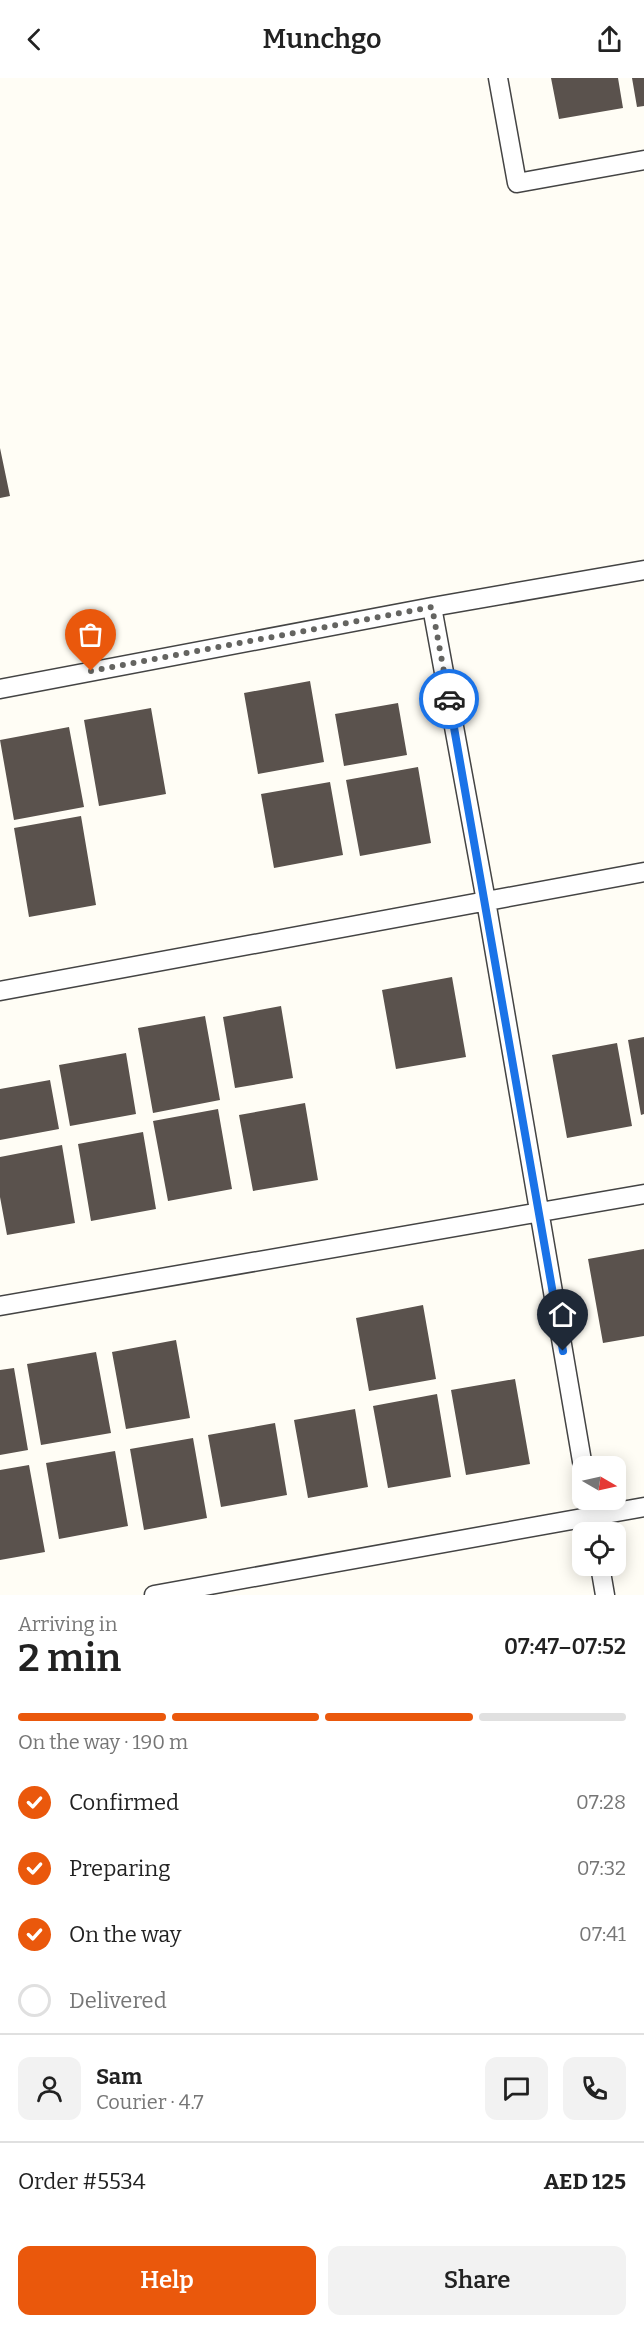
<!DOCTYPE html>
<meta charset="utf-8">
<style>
:root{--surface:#fff;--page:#f2f2f2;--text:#222;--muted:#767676;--line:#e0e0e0;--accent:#ea580c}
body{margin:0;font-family:Bitter,serif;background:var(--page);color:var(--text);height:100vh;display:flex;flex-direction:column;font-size:22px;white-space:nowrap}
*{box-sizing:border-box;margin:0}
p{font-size:20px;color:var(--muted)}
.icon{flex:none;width:33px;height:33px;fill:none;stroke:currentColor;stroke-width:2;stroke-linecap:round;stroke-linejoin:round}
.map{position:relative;height:1517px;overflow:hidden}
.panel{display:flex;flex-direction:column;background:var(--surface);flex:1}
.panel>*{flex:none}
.needle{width:39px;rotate:99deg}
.controls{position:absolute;left:572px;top:1378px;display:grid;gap:12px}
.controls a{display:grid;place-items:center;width:54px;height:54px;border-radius:12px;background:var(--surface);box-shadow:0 3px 15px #0003;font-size:30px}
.pin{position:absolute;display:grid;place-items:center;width:51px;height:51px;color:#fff;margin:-62px -26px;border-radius:50% 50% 50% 0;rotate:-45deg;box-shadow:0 0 6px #0007}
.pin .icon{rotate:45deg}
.courier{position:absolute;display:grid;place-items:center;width:60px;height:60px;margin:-30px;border:4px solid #1a73e8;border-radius:50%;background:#fff;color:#222;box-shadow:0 2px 8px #0007}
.overview em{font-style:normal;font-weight:600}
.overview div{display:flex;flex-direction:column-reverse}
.overview{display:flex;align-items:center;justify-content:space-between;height:102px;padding:0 18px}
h1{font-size:39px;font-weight:600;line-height:45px}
.bar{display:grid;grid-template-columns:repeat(4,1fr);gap:9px 6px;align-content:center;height:72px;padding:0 18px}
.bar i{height:8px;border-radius:4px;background:var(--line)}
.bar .on{background:var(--accent)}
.bar p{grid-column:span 4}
.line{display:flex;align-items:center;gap:15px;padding:0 18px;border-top:2px solid var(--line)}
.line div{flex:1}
.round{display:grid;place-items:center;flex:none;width:63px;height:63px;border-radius:12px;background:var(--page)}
ol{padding:0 18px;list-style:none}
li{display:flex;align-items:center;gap:18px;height:66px}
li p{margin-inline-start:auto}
li .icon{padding:6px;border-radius:50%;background:var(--accent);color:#fff;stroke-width:4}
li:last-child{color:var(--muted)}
li i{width:33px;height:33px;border:3px solid var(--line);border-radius:50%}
.button{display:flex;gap:12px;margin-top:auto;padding:12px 18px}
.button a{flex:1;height:69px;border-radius:12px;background:var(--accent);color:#fff;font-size:24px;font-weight:600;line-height:69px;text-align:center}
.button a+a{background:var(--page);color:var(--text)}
header{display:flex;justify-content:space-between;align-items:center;height:78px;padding:0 18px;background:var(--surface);font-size:27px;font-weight:600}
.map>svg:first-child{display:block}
.building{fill:#5a524d}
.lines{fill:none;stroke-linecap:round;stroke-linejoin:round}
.street-casing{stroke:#444;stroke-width:21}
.street{stroke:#fff;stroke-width:18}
.done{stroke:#646461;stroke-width:6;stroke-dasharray:0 10.8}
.route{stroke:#1a73e8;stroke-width:8}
</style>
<header><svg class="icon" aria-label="back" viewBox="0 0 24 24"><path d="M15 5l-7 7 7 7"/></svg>Munchgo<svg class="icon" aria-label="share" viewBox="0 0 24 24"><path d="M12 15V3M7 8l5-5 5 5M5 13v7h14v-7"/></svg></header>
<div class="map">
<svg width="644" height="1517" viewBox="0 0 644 1517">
<rect width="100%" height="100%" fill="#fffdf5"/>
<path class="building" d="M551,0H618L623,30L559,41Z
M632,0H644V28L637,29Z
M0,370L10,418L0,420Z
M310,603L324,684L258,696L244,615Z
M398,625L407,677L344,688L335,636Z
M151,630L166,716L99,728L84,642Z
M69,649L84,729L14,742L0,662Z
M418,689L431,765L360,778L346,702Z
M330,704L343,777L274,790L261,716Z
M81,738L96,827L29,839L14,750Z
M452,899L466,979L396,991L382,912Z
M281,928L293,1000L235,1010L223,939Z
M205,938L220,1022L153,1035L138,950Z
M644,959V1036L641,1037L628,962Z
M617,965L632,1048L567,1060L552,977Z
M126,975L136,1036L70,1048L59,987Z
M50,1002L59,1051L0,1062V1011Z
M305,1025L318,1102L253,1113L239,1037Z
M218,1031L232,1111L168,1123L153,1043Z
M143,1054L156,1131L91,1143L78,1066Z
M62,1067L75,1145L7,1157L0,1119V1079Z
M644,1171V1258L603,1265L588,1181Z
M423,1227L436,1301L369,1313L356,1240Z
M176,1262L190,1340L126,1351L112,1274Z
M96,1274L111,1355L41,1367L27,1286Z
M14,1290L28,1372L0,1377V1292Z
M515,1301L530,1386L466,1397L451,1312Z
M437,1316L451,1399L388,1410L373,1328Z
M355,1331L368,1409L308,1420L294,1342Z
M275,1345L287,1417L221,1429L208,1357Z
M193,1360L207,1440L144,1452L130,1371Z
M115,1373L128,1448L59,1461L46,1385Z
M29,1387L45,1474L0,1482V1392Z"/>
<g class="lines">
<defs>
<path id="street" d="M498,0L517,105L644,82
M432,529L486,823L583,1389
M0,611L432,529L644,492
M0,913L644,794
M0,1228L644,1116
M589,1422L595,1455
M600,1488L605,1517
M154,1517L644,1429"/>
</defs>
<use href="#street" class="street-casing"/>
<use href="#street" class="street"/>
</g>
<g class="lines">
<path class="done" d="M91,593L432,529L449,621"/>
<path class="route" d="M449,621L563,1273"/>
</g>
</svg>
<div class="controls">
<a><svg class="needle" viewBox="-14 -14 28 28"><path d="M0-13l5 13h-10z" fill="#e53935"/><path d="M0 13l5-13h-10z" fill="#767676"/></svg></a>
<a><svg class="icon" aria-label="locate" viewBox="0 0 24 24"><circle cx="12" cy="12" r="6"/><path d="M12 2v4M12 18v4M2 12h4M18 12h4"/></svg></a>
</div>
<div class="pin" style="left:91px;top:593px;background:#ea580c"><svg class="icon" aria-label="bag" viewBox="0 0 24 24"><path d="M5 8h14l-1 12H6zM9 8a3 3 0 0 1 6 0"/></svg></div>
<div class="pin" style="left:563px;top:1273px;background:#1f2937"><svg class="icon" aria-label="home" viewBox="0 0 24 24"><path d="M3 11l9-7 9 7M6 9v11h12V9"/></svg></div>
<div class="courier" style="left:449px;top:621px"><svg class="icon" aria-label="car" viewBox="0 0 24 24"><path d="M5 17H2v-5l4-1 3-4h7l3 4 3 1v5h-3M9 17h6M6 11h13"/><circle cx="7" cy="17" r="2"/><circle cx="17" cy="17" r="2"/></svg></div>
</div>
<section class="panel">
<div class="overview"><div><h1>2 min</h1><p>Arriving in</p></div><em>07:47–07:52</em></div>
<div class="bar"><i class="on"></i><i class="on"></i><i class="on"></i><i></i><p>On the way · 190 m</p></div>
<ol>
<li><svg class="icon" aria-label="check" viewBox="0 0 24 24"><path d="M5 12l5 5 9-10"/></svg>Confirmed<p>07:28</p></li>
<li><svg class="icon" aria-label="check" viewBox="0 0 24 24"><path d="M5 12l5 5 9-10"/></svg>Preparing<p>07:32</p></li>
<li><svg class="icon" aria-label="check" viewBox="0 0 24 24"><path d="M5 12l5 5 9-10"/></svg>On the way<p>07:41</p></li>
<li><i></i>Delivered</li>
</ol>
<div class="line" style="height:108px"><a class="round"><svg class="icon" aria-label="person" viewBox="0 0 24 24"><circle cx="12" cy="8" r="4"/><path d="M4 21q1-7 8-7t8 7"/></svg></a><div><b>Sam</b><p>Courier · 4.7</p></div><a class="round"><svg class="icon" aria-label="chat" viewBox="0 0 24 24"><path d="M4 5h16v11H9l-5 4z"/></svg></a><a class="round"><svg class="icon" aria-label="phone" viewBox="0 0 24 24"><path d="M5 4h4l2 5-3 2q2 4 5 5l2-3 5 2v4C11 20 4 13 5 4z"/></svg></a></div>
<div class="line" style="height:78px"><div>Order #5534</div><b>AED 125</b></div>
<div class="button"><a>Help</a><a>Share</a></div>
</section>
